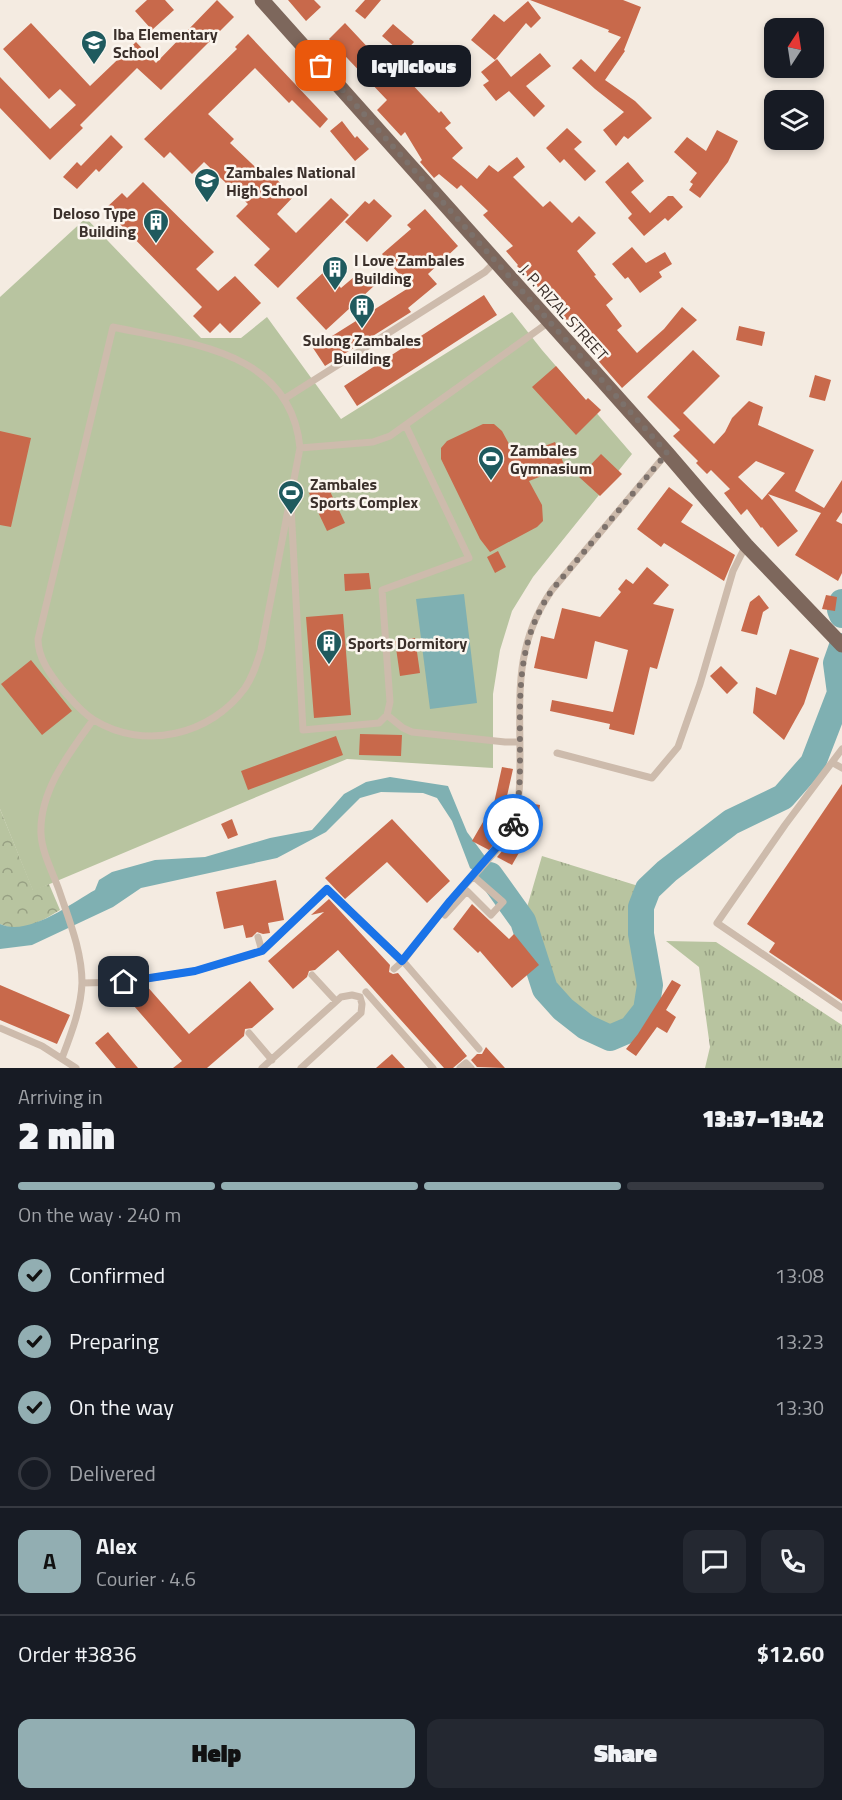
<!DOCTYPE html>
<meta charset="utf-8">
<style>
:root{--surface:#171b24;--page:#242831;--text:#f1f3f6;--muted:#9ea1a6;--line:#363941;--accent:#92aeb2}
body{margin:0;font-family:"Titillium Web",sans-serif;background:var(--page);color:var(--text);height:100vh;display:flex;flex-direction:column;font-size:22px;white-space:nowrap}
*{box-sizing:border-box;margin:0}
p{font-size:20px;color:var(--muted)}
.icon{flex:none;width:33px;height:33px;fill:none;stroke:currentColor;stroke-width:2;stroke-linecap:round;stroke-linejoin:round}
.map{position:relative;height:1068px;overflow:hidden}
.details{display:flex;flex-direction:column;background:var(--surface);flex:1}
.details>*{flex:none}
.needle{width:39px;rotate:12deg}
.controls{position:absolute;left:764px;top:18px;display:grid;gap:12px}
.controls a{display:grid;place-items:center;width:60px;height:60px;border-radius:12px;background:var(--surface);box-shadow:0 3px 9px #0003;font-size:30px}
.pin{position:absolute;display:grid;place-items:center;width:51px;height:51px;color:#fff;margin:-26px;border-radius:12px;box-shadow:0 3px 9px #0006}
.courier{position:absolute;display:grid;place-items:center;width:60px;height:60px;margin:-30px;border:4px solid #1a73e8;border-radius:50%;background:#fff;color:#222;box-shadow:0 2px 8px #0007}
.bubble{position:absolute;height:42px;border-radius:12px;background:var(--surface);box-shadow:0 3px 9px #0003;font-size:20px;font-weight:800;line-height:42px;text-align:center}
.overview em{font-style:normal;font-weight:800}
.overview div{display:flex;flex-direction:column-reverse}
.overview{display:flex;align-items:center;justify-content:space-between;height:102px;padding:0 18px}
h1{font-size:39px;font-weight:800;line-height:45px}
.bar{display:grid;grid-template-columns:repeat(4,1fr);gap:9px 6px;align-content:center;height:72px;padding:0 18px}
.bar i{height:8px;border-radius:4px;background:var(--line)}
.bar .current{background:var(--accent)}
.bar p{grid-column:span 4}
.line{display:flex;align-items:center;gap:15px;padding:0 18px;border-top:2px solid var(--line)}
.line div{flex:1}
.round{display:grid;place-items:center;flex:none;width:63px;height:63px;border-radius:12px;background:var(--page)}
ol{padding:0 18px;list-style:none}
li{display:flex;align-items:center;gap:18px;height:66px}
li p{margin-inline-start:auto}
li .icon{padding:6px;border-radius:50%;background:var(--accent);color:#111;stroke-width:4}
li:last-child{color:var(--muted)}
li i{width:33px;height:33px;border:3px solid var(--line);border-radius:50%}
.button{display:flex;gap:12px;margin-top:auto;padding:12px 18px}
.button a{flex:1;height:69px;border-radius:12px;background:var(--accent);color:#111;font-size:24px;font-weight:800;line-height:69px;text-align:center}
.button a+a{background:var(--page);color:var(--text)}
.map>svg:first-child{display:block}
.grass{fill:url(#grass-tufts)}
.forest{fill:url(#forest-crowns)}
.pitch{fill:#b8c4a0}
.water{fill:#7fb0b2}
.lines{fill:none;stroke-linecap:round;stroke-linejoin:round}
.river{stroke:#7fb0b2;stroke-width:26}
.building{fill:#c8694b;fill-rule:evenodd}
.lane{stroke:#cdbbac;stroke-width:7}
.primary{stroke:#7d675c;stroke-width:15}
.done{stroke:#7c716b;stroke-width:6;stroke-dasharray:0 10.8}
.route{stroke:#1a73e8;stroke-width:8}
.labels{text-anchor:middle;stroke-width:5;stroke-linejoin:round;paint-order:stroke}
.poi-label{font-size:16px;font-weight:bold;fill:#3b302b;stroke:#fbf5ee;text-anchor:start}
.street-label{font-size:16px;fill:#3b302b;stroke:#fbf5ee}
</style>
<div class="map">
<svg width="842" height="1068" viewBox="0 0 842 1068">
<defs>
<pattern id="grass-tufts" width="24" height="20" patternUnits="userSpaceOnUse" patternTransform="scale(1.5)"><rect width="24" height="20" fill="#b8c4a0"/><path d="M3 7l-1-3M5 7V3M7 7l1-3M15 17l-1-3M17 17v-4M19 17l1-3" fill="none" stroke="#97a083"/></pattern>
<pattern id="forest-crowns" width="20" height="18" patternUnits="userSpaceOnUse" patternTransform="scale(1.5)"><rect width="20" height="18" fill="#b8c4a0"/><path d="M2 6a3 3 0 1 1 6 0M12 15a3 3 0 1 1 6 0" fill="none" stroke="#97a083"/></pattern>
</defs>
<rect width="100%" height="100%" fill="#f4ebe1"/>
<path class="grass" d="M542,856L648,889C643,904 639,919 641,935C645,967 661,1004 631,1029C626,1033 616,1035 610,1038L586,1027L563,1009L545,989L523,921Z
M666,941L716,942L842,1025V1068H705L710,1047L699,967Z"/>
<path class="forest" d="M0,809L33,890L49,884L60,910C42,921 21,934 0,924Z"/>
<path class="pitch" d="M86,218L201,338H241L267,317L341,419L512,312L542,350L632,454L533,577L512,611L500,650L493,694V768L347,759L33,891L0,809V297Z"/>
<path class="water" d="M464,594L477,703L430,709L416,599Z
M390,777L448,786L467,832L501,878L510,904L491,884L470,868L452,821L437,798L423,793L381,792L360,798L326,832L277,858L141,888L113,907L32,945L0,949V924C28,937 70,904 95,890L99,880L112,872L155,860L205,857L270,838L312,830L344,794L366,782Z"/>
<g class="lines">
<path class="river" d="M842,602L840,610L842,615
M490,875L523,921L545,989L563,1009L586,1027L610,1038L631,1029L646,1010L650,985L641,934V907L648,889L667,871L731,822L783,797L813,763L840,693L836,663L842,646"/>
</g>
<path class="building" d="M147,0H165L174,10L152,30L135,11Z
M217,0L234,17L161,90L137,68L80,125L83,128L50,160L0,108V77L50,129L76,105L60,89L49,99L3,49L31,23L90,86L136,42L156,63Z
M288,0H314L321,7L306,21Z
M365,0H381L365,19L355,11Z
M530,0H623L641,7L624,50L625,51L605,80L635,101L652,118L628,139L624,136L616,146L603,130L624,112L595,89L572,68L581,59L595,72L621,37L608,32L609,30Z
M528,1L541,18L531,28L526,23L495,60L471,40L494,14L504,22Z
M345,23L403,85L408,80L439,113L441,111L451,123L445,128L463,148L452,158L477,179L489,165L498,172L517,157L525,167L513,177L543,207L550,201L572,223L579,216L596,233L577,251L596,275L594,276L613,299L606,305L622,326L617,330L637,353L664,329L682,307L697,320L622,388L595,357L601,352L581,331L579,333L553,308L537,289L539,288L517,266L518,265L506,251L513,246L483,215L488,211L461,185L457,189L439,174L434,178L420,162L422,160L405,132L401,136L377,110L387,100L329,39Z
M393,24L414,42L403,54L382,36Z
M248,34L328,119L320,128L292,100L289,103L255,68L208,114L234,139L230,143L269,180L273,176L294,196L277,214L296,233L331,198L349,215L278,288L254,265L270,249L236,216L248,204L204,162L192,174L170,152L164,158L144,139L237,49L235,47Z
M540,53L551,66L526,86L545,106L534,117L509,91L496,101L483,85L489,81L481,72L497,59L511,77Z
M342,121L355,138L357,136L369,149L355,161L330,131Z
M567,128L582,142L574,149L596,171L585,181L564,159L560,163L546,148Z
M717,130L738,141L728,162L700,198L689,190L693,184L690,182L697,173L674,152L687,137L706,151Z
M111,135L123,147L99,172L96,169L77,189L63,177L77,162L81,166Z
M628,162L644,181L631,192L650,213L668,196H673L683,207L668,221L665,218L644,236L628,218L632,214L605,182Z
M143,182L214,252L196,269L218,291L235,276L261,303L230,333L220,323L210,333L193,316L202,307L105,209L122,193L127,198Z
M374,199L392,216L367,242L345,222L365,201L369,204Z
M425,209L458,246L428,274L437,284L408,308L411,312L325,366L313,348L410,287L382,254L411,229L407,225Z
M632,247L646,263L665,252L672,264L659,272L662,277L640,293L628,277L625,279L612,264Z
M325,271L341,288L361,271L375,285L326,330L296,298Z
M484,295L497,315L357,406L344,386Z
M739,326L765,332L762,346L736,340Z
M693,350L720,376L683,413L714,444L725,432L732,418L749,401L763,407L758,425L814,450L795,491L824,508L842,480V512L836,521L842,524V573L838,581L795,555L821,513L768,494L798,531L778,547L762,527L761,528L747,509L741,515L724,493L730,489L711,470L707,474L696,463L698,461L673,436L680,430L647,397ZM756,461L785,473L762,500L738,477Z
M556,366L586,400L588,398L601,410L576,435L532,387Z
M815,375L831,380L825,401L809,397Z
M483,424H494L502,431L516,457L555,442L565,467L529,481L542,505L543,521L537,527L490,552L480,539L441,459V448L447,441Z
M0,431L31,438L11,527L0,525Z
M601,454L622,474L600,496L579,477Z
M327,485L345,523L327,531L309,493Z
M669,487L693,505L681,522L735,555L724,581L664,543L661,547L637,529Z
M498,551L506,567L495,573L487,557Z
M647,567L669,585L653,604L674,609L657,669L650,667L634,735L609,729L610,724L550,711L552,700L613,712L628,650L595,641L587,679L534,668L541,636L554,639L562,608L600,617L621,592L618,589L626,579L633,584Z
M369,573L371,589L345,591L344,574Z
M759,595L769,608L763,612L757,635L741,631L750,602Z
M826,595L837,597L835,611L822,609Z
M343,614L351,715L314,718L306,617Z
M415,638L420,673L400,676L395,641Z
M790,649L819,658L804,704L784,740L753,713L756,687L776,695Z
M31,660L72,711L42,735L1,684Z
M721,666L738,683L727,694L710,676Z
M360,734L402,735L401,756L359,755Z
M336,736L343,755L248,790L241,771Z
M502,767L513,769L501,823L494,837L498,839L489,850L472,841L494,803Z
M842,784V1001L769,952L775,943L747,924Z
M528,803L540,805L537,827L525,826Z
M232,819L238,835L228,839L221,824Z
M392,819L450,881L427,903L387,862L345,899L325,878Z
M508,844L520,851L512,865L497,857Z
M276,880L284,920L268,923L270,933L263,934L257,932L252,937L246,938L243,925L224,929L216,892Z
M329,899L390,965L389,972L393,974L398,973L467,1056L453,1068H444L338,950L315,970L309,971L307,977L293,989L268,961L324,912L311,915Z
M472,904L509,939L514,934L539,965L512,988L480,951L478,953L453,929Z
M672,980L681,985L666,1010L676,1017L667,1033L657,1027L636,1056L626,1049L638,1034Z
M250,981L274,1009L252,1028L245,1029L244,1036L207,1068H173L182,1061L127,998L141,985L145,984L189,1034Z
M0,985L70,1015L57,1044L0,1020Z
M108,1032L138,1068H116L95,1043Z
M486,1047L505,1068L477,1067L471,1060L477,1054H482Z
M392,1054L405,1068H376Z"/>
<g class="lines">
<path class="lane" d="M113,327C189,344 291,350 300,448L261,650C257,663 253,676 245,688C211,735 144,751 94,720C81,712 71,699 61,688C50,674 38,658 38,639Z
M284,399L485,272L495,262
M300,448L373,442L390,436L549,322
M291,507L303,730L379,723L387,715L390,702L382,590L469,558L406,426
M387,715L403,728L412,732L505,742H520
M842,749L785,825L717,923L842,1008
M557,753L652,778L678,747L700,684L733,571L746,545
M833,763L842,768
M443,913L445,915L467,891L491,915L503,902L473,876
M258,937L262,951
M394,969L403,961C419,941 434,920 451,900C469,880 505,846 514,821C520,802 520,778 520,758C520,694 514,645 552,590L667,453
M312,975L336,1001
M82,983L125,982L195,971L262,951L327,889L403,961L479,1049
M366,992L433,1068
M0,1028L42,1046L76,1068
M249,1033L272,1060
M62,1058C71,1034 81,1009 82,983C82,951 69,920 59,890C53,873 42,853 41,834C39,791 70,752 93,720
M262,1068L341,997L352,995L360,997
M301,1068L361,1013L362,1004L360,997
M460,1068L466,1063L471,1068"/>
<path class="primary" d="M262,0L667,453L746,545L842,645"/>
</g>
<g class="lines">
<path class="done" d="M321,66L667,453L552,590C516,643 520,693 520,755C520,778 520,802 513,824"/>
<path class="route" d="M124,982L195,971L262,951L327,889L402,961L450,901L503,840L513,824"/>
</g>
<defs>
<symbol id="school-pin" viewBox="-11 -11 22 30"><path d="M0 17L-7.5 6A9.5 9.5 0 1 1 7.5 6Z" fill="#1f5a5e" stroke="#fbf5ee"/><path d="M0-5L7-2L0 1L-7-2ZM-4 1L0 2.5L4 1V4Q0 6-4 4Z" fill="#fff"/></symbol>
<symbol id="building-pin" viewBox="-11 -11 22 30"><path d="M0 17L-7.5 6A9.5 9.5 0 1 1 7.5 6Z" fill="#1f5a5e" stroke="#fbf5ee"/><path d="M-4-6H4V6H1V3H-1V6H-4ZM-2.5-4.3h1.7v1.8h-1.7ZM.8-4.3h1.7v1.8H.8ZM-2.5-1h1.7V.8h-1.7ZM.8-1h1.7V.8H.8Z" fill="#fff"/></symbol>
<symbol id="stadium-pin" viewBox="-11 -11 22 30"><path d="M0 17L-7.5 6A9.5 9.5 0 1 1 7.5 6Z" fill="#1f5a5e" stroke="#fbf5ee"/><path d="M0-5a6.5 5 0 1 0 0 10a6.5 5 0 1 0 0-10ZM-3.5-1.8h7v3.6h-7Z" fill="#fff"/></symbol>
</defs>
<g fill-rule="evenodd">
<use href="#school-pin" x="79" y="28" width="30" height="40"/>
<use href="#school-pin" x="192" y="166" width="30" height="40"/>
<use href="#building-pin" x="141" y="207" width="30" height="40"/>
<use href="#building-pin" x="320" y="254" width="30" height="40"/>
<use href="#building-pin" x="347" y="292" width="30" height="40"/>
<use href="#stadium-pin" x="476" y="444" width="30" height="40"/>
<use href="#stadium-pin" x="276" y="478" width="30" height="40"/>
<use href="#building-pin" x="314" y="628" width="30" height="40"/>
</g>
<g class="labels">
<g class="poi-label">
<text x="113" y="40">Iba Elementary<tspan x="113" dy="18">School</tspan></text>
<text x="226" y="178">Zambales National<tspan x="226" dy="18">High School</tspan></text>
<text x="136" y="219" text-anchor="end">Deloso Type<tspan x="136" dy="18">Building</tspan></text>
<text x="354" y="266">I Love Zambales<tspan x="354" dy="18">Building</tspan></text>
<text x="362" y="346" text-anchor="middle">Sulong Zambales<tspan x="362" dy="18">Building</tspan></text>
<text x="510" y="456">Zambales<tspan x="510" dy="18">Gymnasium</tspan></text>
<text x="310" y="490">Zambales<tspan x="310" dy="18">Sports Complex</tspan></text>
<text x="348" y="649">Sports Dormitory</text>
</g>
<g class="street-label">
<text transform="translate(564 312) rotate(48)" y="6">J. P. RIZAL STREET</text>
</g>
</g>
</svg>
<div class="controls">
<a><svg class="needle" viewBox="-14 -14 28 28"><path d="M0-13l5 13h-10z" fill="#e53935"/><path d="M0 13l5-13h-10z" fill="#9ea1a6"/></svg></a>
<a><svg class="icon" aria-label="layers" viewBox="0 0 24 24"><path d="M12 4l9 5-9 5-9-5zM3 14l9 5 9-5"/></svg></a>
</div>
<div class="pin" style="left:321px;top:66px;background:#ea580c"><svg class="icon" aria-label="bag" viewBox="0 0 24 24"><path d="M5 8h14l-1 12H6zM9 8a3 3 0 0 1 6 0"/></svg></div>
<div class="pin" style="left:124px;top:982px;background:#1f2937"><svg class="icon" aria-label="home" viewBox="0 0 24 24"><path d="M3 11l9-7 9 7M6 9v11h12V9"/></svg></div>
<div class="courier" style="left:513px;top:824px"><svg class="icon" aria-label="bike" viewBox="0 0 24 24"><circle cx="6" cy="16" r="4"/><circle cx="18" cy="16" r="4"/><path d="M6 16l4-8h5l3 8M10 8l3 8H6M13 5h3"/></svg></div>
<div class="bubble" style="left:357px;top:45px;width:114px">Icylicious</div>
</div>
<section class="details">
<div class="overview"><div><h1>2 min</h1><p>Arriving in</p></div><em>13:37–13:42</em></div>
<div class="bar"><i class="current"></i><i class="current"></i><i class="current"></i><i></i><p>On the way · 240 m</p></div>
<ol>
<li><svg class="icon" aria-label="check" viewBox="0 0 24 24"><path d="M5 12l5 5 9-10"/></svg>Confirmed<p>13:08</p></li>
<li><svg class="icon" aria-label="check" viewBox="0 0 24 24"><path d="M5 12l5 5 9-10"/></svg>Preparing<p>13:23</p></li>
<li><svg class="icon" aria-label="check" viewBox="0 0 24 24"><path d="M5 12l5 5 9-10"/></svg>On the way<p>13:30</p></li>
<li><i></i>Delivered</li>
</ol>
<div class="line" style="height:108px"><b class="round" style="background:var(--accent);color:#111">A</b><div><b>Alex</b><p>Courier · 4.6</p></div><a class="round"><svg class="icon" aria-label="chat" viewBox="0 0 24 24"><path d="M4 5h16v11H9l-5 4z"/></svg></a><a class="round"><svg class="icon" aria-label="phone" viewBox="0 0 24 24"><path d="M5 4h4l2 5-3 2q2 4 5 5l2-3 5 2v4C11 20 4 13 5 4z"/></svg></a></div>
<div class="line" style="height:78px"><div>Order #3836</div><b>$12.60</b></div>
<div class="button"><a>Help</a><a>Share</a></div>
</section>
